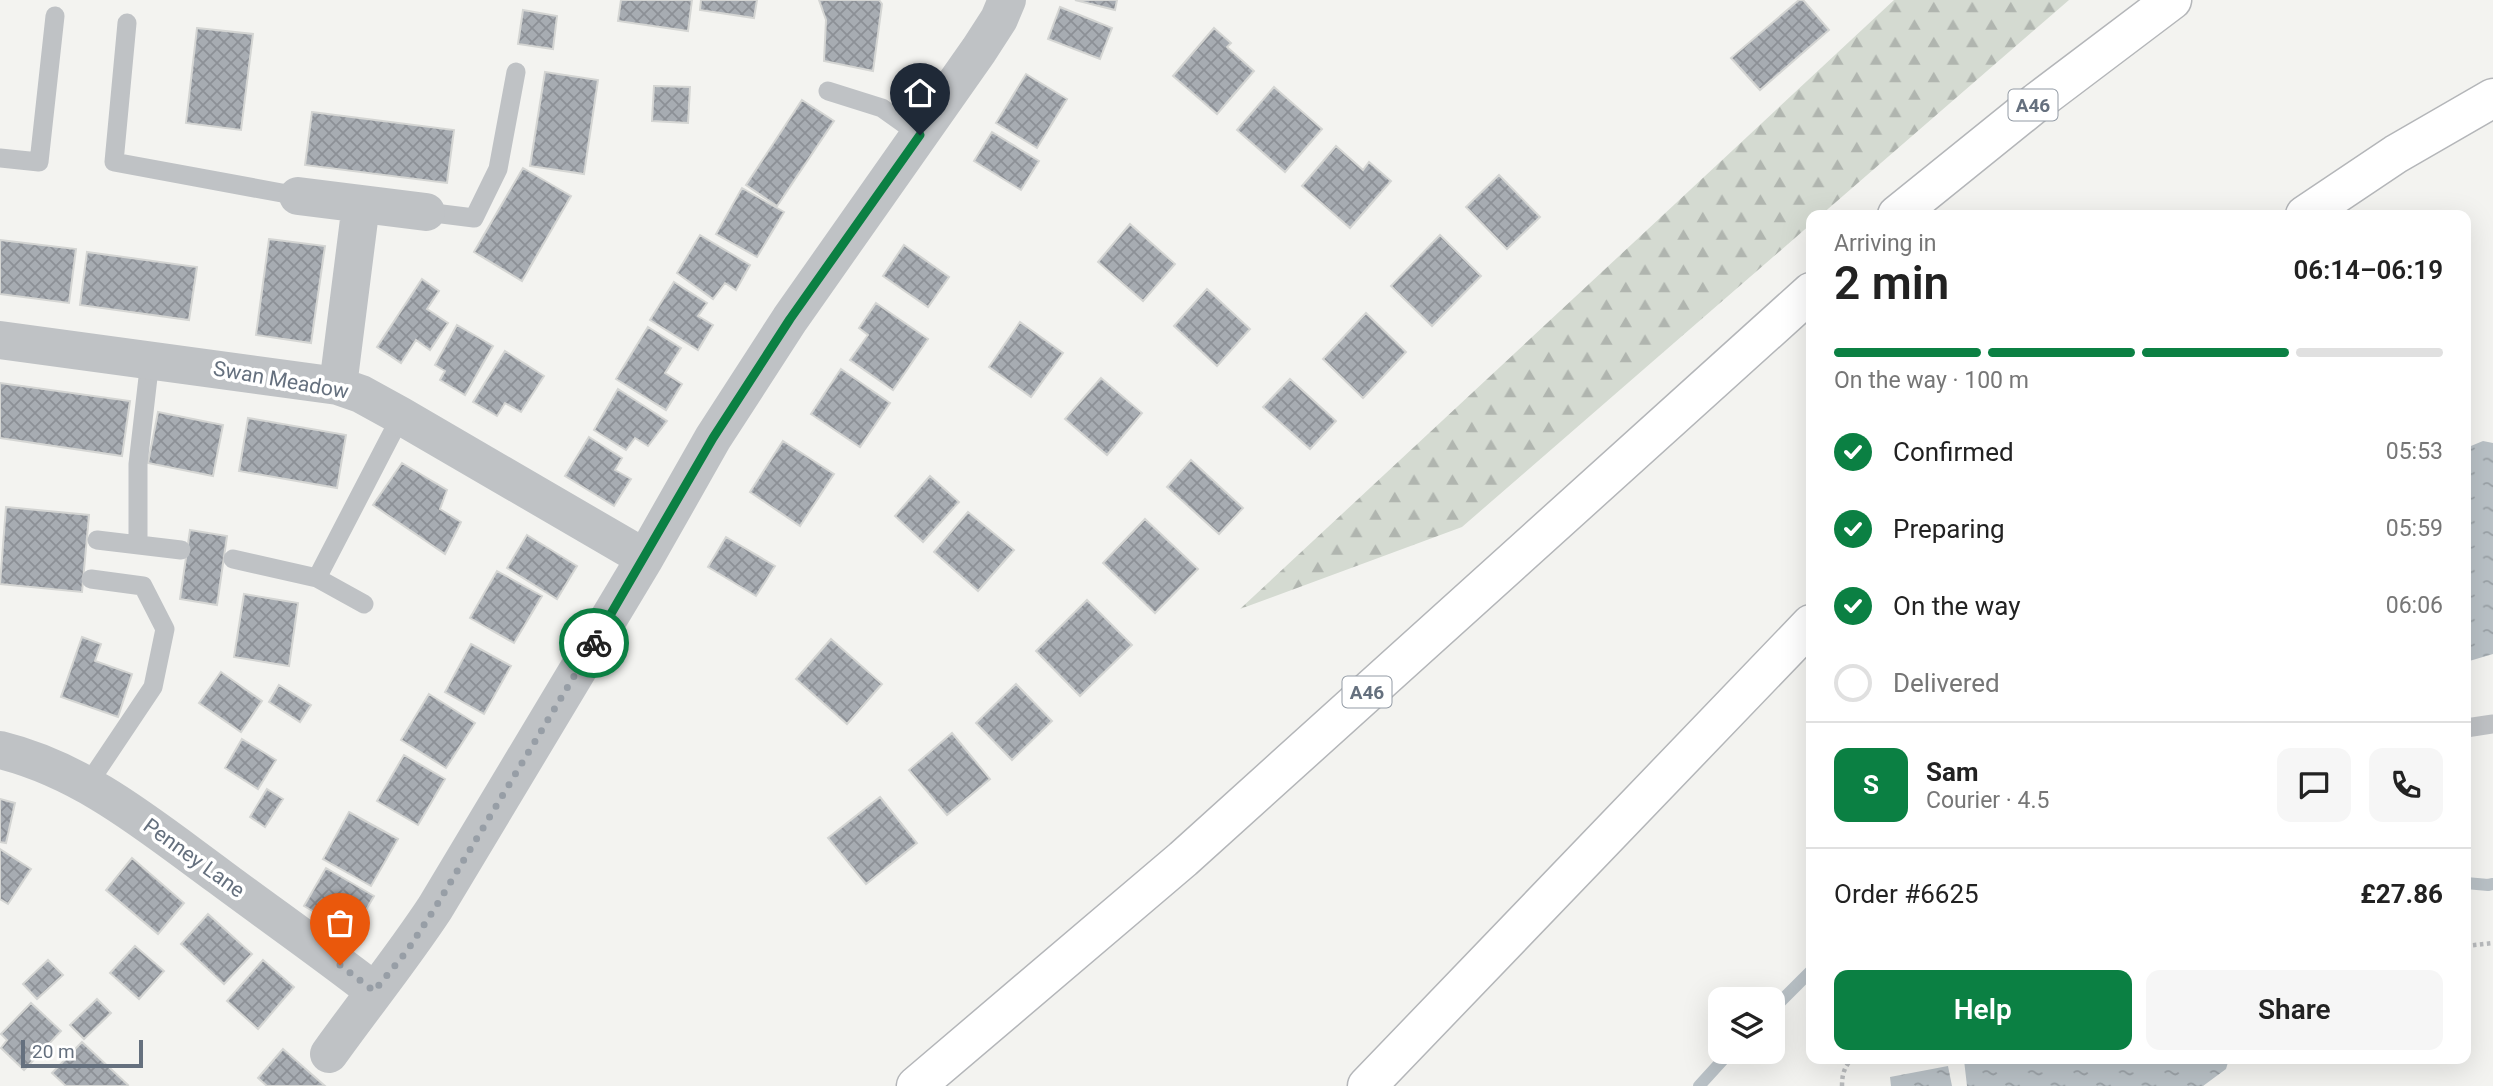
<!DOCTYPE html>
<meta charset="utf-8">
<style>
:root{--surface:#fff;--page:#f6f6f6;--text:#222;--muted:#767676;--line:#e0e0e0;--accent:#0b8043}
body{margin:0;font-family:Roboto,sans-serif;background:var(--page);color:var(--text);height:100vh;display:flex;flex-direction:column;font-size:26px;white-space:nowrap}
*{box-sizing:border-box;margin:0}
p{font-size:23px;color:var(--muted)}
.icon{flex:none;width:38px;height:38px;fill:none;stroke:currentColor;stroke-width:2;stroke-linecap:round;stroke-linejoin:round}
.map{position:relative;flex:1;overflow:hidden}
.details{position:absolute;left:1806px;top:210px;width:665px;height:854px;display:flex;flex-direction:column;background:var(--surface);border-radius:14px;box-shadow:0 7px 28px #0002}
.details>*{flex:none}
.controls{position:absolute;left:1708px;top:987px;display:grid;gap:14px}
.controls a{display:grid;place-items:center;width:77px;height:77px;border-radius:14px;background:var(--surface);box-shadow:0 7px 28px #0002;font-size:35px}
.scale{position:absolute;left:21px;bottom:18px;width:122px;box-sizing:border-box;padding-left:7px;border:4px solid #65707e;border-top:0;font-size:19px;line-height:24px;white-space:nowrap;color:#65707e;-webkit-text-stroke:5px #fff;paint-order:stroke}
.pin{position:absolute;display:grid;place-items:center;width:60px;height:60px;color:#fff;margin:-72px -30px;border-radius:50% 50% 50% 0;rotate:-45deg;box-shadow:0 0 7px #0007}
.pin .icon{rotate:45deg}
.courier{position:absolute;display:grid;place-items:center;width:70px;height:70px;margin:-35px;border:5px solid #0b8043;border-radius:50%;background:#fff;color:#222;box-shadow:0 2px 9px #0007}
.headline em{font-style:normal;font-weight:600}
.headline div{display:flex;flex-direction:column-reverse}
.headline{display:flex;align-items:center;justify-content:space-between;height:119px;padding:0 28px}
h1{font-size:46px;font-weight:600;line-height:52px}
.bar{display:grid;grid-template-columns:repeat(4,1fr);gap:10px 7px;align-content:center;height:84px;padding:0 28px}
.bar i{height:9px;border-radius:5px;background:var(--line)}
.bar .current{background:var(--accent)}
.bar p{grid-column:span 4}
.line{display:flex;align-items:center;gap:18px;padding:0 28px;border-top:2px solid var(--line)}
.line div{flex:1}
.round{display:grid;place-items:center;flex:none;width:74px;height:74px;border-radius:14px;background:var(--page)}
ol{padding:0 28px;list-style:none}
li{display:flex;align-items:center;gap:21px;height:77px}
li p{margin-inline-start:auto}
li .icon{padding:7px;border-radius:50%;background:var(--accent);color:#fff;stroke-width:4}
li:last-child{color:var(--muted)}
li i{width:38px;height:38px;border:4px solid var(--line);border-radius:50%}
.primary-button{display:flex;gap:14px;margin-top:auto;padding:14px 28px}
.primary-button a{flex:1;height:80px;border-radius:14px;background:var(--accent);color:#fff;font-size:28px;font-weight:600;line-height:80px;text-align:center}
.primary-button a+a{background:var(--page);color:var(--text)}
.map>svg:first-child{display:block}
.forest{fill:url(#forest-firs)}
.water{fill:url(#water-ripples)}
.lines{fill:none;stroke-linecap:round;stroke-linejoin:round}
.stream{stroke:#b9c1c6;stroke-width:12}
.building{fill:url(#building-cross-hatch);stroke:#d4d5d3;stroke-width:2}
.trunk-casing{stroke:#b4b6b9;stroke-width:41}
.path{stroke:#b9bbbd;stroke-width:4.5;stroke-dasharray:3.5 3.5;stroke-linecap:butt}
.service{stroke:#bfc2c5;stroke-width:19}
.minor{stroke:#bfc2c5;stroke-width:38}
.trunk{stroke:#fff;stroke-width:38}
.done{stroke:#979ea6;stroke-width:7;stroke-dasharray:0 12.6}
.route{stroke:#0b8043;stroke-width:9}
.labels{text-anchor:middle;stroke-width:7;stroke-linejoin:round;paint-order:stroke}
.shield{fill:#fff;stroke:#939ba5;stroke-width:2}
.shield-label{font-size:19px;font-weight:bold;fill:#65707e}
.street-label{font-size:21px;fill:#65707e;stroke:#fff}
</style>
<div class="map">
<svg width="2493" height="1086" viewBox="0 0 2493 1086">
<defs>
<pattern id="forest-firs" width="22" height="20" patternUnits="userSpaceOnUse" patternTransform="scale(1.75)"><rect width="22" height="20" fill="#d4dad1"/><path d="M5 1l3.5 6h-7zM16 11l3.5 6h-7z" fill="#b0b5af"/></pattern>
<pattern id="water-ripples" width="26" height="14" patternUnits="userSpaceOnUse" patternTransform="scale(1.75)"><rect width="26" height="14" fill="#b9c1c6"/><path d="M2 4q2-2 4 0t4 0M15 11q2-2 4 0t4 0" fill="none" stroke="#9aa1a6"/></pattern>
<pattern id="building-cross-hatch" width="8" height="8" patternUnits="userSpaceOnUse" patternTransform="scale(1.75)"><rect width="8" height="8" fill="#a7acb2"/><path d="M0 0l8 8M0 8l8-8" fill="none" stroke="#8c9096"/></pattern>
</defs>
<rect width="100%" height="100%" fill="#f3f3f0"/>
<path class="forest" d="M1894,0H2069L1821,215H1811V224L1462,527L1240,609Z"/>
<path class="water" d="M2483,441L2493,443V654L2466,662V448Z
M1968,1059H2229L2226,1069L2203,1086H1967L1964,1060Z
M1948,1066L1952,1086H1891L1890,1077Z"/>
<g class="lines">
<path class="stream" d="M2466,883L2488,885L2493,884
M1773,1009L1811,971
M1699,1086L1730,1052"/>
</g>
<path class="building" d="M621,0H692L688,31L618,21Z
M701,0H757L754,18L700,10Z
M819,0H879L882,4L873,71L824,61L826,20Z
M1075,0H1117L1115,10Z
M1799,0H1803L1829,30L1760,90L1731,58Z
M1060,7L1112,28L1100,59L1048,39Z
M523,10L557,16L553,49L518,44Z
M197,28L253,34L241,130L186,123Z
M1214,28L1231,43L1227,47L1254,71L1217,114L1173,76Z
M545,72L598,80L584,174L530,166Z
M1026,74L1067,99L1037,148L996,123Z
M654,86L690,87L688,123L652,121Z
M1274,87L1322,129L1285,172L1237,130Z
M802,100L834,121L777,206L746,185Z
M312,112L454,130L447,183L305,165Z
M992,132L1039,161L1021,190L974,161Z
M1336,146L1363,170L1369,162L1391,181L1350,228L1302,186Z
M523,168L571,196L522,281L474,252Z
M1499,175L1540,217L1507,249L1466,207Z
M742,188L784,212L757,257L716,234Z
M1130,224L1175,264L1143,301L1098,262Z
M700,235L750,265L736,290L725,283L713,299L677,273Z
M1440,235L1481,276L1432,326L1391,286Z
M269,239L325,246L311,343L256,335Z
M0,240L76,249L69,303L0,294Z
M904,245L949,277L928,307L883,276Z
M87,252L197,267L189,320L80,305Z
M422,279L439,291L427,309L448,323L430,350L416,340L401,363L377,347Z
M674,282L707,303L698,316L713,325L698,350L650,320Z
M1207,289L1250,329L1217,366L1174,326Z
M876,303L928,339L893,390L850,360L868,335L859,328Z
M1366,313L1406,352L1363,398L1323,359Z
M1020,322L1063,353L1031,397L989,367Z
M457,325L493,346L465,395L440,380L445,371L435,365Z
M648,327L681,348L665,373L682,384L666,410L616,379Z
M505,351L544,376L521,412L505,403L497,416L473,402Z
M841,369L890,403L860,447L811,414Z
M1101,378L1142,413L1107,455L1065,419Z
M1290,379L1336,421L1310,449L1263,407Z
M0,383L130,401L122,456L0,438Z
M618,389L667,421L648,446L635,438L626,450L594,430Z
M158,412L223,425L213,476L148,463Z
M248,418L346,435L337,488L239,471Z
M589,437L622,458L615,470L631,479L614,506L565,476Z
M783,441L834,474L800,526L750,492Z
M1191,460L1243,508L1219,534L1167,487Z
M402,463L447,490L440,509L461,522L445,554L373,505Z
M930,476L959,502L923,542L895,516Z
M6,507L89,515L82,592L0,584Z
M968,512L1014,550L978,591L934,552Z
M1145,519L1198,569L1155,613L1103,563Z
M190,530L227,536L217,605L180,599Z
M527,535L577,566L557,599L507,568Z
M726,537L775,566L756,596L708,567Z
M497,571L542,596L514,643L470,618Z
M244,594L298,603L289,666L234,657Z
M1087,600L1132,645L1080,696L1036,651Z
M82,637L101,644L95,661L132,674L118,717L61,697Z
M831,639L882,684L847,724L796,679Z
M471,644L511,666L484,714L445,692Z
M221,672L262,701L241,732L199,703Z
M1016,684L1052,721L1012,760L976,723Z
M279,685L311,705L300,722L269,702Z
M429,694L475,723L446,768L401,740Z
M952,733L990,779L947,815L909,770Z
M242,739L276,760L258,789L225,768Z
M404,755L445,779L418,825L377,801Z
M267,789L283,799L265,827L250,817Z
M880,797L917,843L866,884L828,838Z
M0,799L15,803L6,843L0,842Z
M349,812L398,839L371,886L323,859Z
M0,849L31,869L8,904L0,899Z
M132,858L184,903L158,934L106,890Z
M326,868L374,896L352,934L304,906Z
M208,914L252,954L224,984L181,944Z
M135,946L164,971L139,999L110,973Z
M48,960L63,975L37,999L23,984Z
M263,960L294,987L258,1029L227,1001Z
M97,999L111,1013L84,1039L70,1025Z
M31,1003L61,1031L24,1070L1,1048L7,1040L1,1034Z
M82,1042L128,1085L127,1086H66L52,1073Z
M283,1049L325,1086H267L258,1078Z"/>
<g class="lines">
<defs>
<path id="trunk" d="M1897,215L2037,102L2172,0
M2305,215L2396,154L2493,98
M916,1086L1183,859L1811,292
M1367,1086L1811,624"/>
</defs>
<use href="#trunk" class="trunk-casing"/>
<path class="path" d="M2466,946L2493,943
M1842,1086C1842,1075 1844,1067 1852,1059"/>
<path class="service" d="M127,23L114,162L298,196
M828,91L882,108L920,135
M0,158L39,162L55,16
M426,212L474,218L498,169L516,72
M97,540L181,550
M138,543V464L150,360
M233,559L317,578L364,604
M317,578L401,416
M2466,728L2493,724
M88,784L153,687L165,629L143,586L91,579"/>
<path class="minor" d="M298,196L426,212
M0,340L338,386L361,394L401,416L645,558
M338,386L361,204
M0,750C85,771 150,826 220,877C271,915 324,952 374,991
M329,1054C364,1005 402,958 435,908L645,558L713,438L790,319L979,50L999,19L1007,0"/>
<use href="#trunk" class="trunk"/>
</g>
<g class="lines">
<path class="done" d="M340,965L374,991L407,951L435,908L594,643"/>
<path class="route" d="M594,643L713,438L790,319L920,135"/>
</g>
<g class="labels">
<g class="shield">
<rect x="2008.5" y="89.5" width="49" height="31" rx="5"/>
<rect x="1342.5" y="676.5" width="49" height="31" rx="5"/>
</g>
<g class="shield-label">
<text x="2033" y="112">A46</text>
<text x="1367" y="699">A46</text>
</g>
<g class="street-label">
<text transform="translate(281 380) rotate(10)" y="7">Swan Meadow</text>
<text transform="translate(194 858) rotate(36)" y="7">Penney Lane</text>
</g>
</g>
</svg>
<div class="controls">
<a><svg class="icon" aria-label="layers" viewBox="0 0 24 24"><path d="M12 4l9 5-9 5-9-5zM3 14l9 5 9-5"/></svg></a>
</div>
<div class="scale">20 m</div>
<div class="pin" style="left:340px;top:965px;background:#ea580c"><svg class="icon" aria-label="bag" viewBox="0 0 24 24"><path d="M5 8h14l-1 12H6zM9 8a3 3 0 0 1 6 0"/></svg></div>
<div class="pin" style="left:920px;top:135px;background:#1f2937"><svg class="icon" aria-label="home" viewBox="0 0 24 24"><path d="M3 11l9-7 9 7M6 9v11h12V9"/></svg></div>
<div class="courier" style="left:594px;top:643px"><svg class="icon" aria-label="bike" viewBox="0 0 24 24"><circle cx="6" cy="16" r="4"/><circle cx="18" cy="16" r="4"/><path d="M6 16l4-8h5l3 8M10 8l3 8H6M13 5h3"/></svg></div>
<section class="details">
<div class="headline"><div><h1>2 min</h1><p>Arriving in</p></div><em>06:14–06:19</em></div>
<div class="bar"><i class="current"></i><i class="current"></i><i class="current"></i><i></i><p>On the way · 100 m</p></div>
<ol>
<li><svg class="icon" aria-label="check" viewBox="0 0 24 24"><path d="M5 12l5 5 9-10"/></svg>Confirmed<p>05:53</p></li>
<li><svg class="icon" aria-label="check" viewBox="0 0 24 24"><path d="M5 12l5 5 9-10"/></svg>Preparing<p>05:59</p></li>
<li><svg class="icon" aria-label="check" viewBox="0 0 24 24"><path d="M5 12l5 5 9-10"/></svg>On the way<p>06:06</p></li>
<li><i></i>Delivered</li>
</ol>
<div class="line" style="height:126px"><b class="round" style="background:var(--accent);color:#fff">S</b><div><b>Sam</b><p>Courier · 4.5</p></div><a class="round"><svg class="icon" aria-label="chat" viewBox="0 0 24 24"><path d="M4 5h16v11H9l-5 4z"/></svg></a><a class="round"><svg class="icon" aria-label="phone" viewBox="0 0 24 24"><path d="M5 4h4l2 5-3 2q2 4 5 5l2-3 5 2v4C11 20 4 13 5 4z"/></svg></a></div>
<div class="line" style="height:91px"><div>Order #6625</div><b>£27.86</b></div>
<div class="primary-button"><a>Help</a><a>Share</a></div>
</section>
</div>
